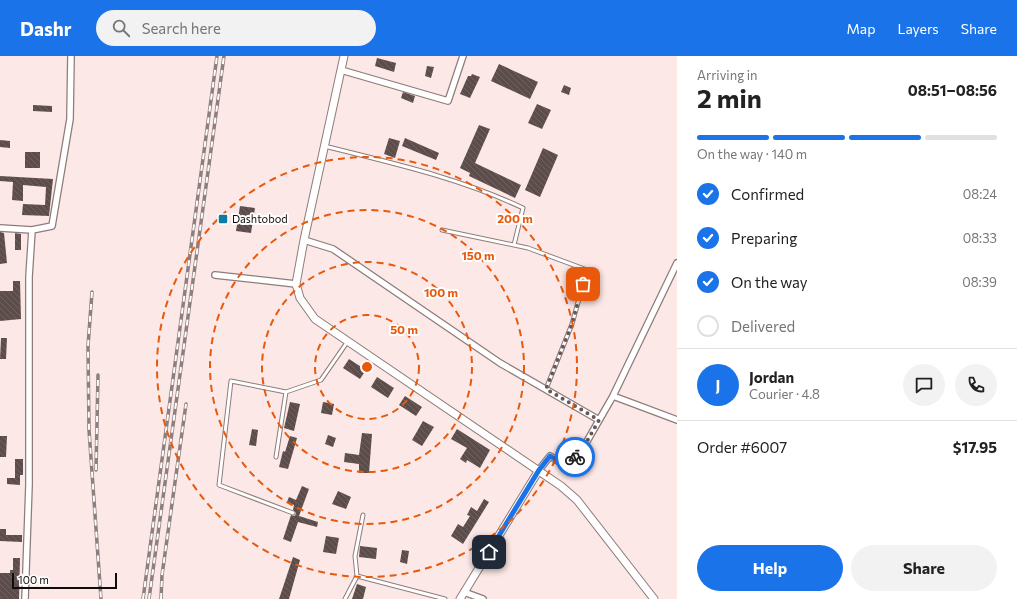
<!DOCTYPE html>
<meta charset="utf-8">
<style>
:root{--surface:#fff;--page:#f2f2f2;--text:#222;--muted:#767676;--line:#e0e0e0;--accent:#1a73e8}
body{margin:0;font-family:Commissioner,sans-serif;background:var(--page);color:var(--text);height:100vh;display:flex;flex-direction:column;font-size:15px;white-space:nowrap}
*{box-sizing:border-box;margin:0}
p{font-size:13px;color:var(--muted)}
.icon{flex:none;width:22px;height:22px;fill:none;stroke:currentColor;stroke-width:2;stroke-linecap:round;stroke-linejoin:round}
.map{position:relative;flex:1;overflow:hidden}
.drawer{display:flex;flex-direction:column;background:var(--surface);width:340px}
.drawer>*{flex:none}
.scale{position:absolute;left:12px;bottom:10px;width:105px;box-sizing:border-box;padding-left:4px;border:2px solid #120b0b;border-top:0;font-size:11px;line-height:14px;white-space:nowrap;color:#120b0b;-webkit-text-stroke:3px #fff;paint-order:stroke}
.pin{position:absolute;display:grid;place-items:center;width:34px;height:34px;color:#fff;margin:-17px;border-radius:8px;box-shadow:0 2px 6px #0006}
.courier{position:absolute;display:grid;place-items:center;width:40px;height:40px;margin:-20px;border:3px solid #1a73e8;border-radius:50%;background:#fff;color:#222;box-shadow:0 1px 5px #0007}
.head em{font-style:normal;font-weight:700}
.head div{display:flex;flex-direction:column-reverse}
.head{display:flex;align-items:center;justify-content:space-between;height:68px;padding:0 20px}
h1{font-size:26px;font-weight:700;line-height:30px}
.bar{display:grid;grid-template-columns:repeat(4,1fr);gap:6px 4px;align-content:center;height:48px;padding:0 20px}
.bar i{height:5px;border-radius:3px;background:var(--line)}
.bar .current{background:var(--accent)}
.bar p{grid-column:span 4}
.line{display:flex;align-items:center;gap:10px;padding:0 20px;border-top:1px solid var(--line)}
.line div{flex:1}
.round{display:grid;place-items:center;flex:none;width:42px;height:42px;border-radius:21px;background:var(--page)}
ol{padding:0 20px;list-style:none}
li{display:flex;align-items:center;gap:12px;height:44px}
li p{margin-inline-start:auto}
li .icon{padding:4px;border-radius:50%;background:var(--accent);color:#fff;stroke-width:4}
li:last-child{color:var(--muted)}
li i{width:22px;height:22px;border:2px solid var(--line);border-radius:50%}
.action{display:flex;gap:8px;margin-top:auto;padding:8px 20px}
.action a{flex:1;height:46px;border-radius:24px;background:var(--accent);color:#fff;font-size:16px;font-weight:700;line-height:46px;text-align:center}
.action a+a{background:var(--page);color:var(--text)}
header{display:flex;align-items:center;gap:24px;box-sizing:border-box;height:56px;padding:0 20px;background:var(--accent);color:#fff}
header strong{font-size:19px}
nav{display:flex;gap:22px;margin-inline-start:auto;font-size:14px}
.search{width:280px;height:36px;background:var(--page);display:flex;align-items:center;gap:10px;box-sizing:border-box;padding:0 14px;border-radius:22px;color:var(--muted);font-size:15px}
main{display:flex;flex:1;min-height:0}
.map>svg:first-child{display:block}
.building{fill:url(#building-back-hatch)}
.lines{fill:none;stroke-linecap:round;stroke-linejoin:round}
.service-casing{stroke:#8e7c7a;stroke-width:5}
.minor-casing{stroke:#8e7c7a;stroke-width:8}
.tertiary-casing{stroke:#8e7c7a;stroke-width:9}
.service{stroke:#fff;stroke-width:3}
.minor{stroke:#fff;stroke-width:5.5}
.tertiary{stroke:#fff;stroke-width:7}
.rail-casing{stroke:#8d7f7e;stroke-width:3.5}
.rail{stroke:#fff;stroke-width:2;stroke-dasharray:6;stroke-linecap:butt}
.done{stroke:#645858;stroke-width:4;stroke-dasharray:0 7.2}
.route{stroke:#1a73e8;stroke-width:5}
.ring{fill:none;stroke:#e8590c;stroke-width:2;stroke-dasharray:7 5}
.poi-dot{fill:#0e7ba4;stroke:#fff;stroke-width:1.5}
.labels{text-anchor:middle;stroke-width:4;stroke-linejoin:round;paint-order:stroke}
.poi-label{font-size:11px;fill:#120b0b;stroke:#fff;text-anchor:start}
.centre{fill:#e8590c;stroke:#fff;stroke-width:2}
.ring-label{font-size:12px;text-anchor:middle;font-weight:bold;fill:#e8590c;stroke:#fff;stroke-width:4;stroke-linejoin:round;paint-order:stroke}
</style>
<header>
<strong>Dashr</strong>
<div class="search"><svg class="icon" aria-label="search" viewBox="0 0 24 24"><circle cx="10" cy="10" r="6"/><path d="M15 15l6 6"/></svg>Search here</div>
<nav><a>Map</a><a>Layers</a><a>Share</a></nav>
</header>
<main>
<div class="map">
<svg width="677" height="543" viewBox="0 0 677 543">
<defs>
<pattern id="building-back-hatch" width="6" height="6" patternUnits="userSpaceOnUse"><rect width="6" height="6" fill="#5c4c4a"/><path d="M-1 5l2 2M0 0l6 6M5-1l2 2" fill="none" stroke="#6e6160"/></pattern>
</defs>
<rect width="100%" height="100%" fill="#fce8e6"/>
<path class="building" d="M377,2L396,7L394,16L375,10Z
M499,8L538,26L530,43L491,25Z
M427,10L434,11L431,22L425,20Z
M472,18L480,21L470,42L460,38L468,20H471Z
M564,29L571,32L569,39L561,36Z
M403,36L415,40L413,47L401,42Z
M537,48L551,54L542,73L528,67Z
M33,49L52,50V56L33,55Z
M479,69L490,73L475,107L521,129L515,142L469,120L470,117L460,112Z
M389,82L400,85L395,102L384,98Z
M405,82L439,97L436,104L402,90Z
M0,84L10,85V92L0,91Z
M543,92L558,99L540,141L525,134Z
M25,96H40V112H25Z
M0,120L53,123L49,160L22,159L23,148L45,149L46,131L23,129V145L12,144L13,126L0,125Z
M240,150L255,152L251,177L236,175Z
M0,176L4,177L7,207L0,208Z
M15,177L21,178V194H15Z
M13,225H20L21,263L0,265V235H13Z
M1,282H7L6,303H0Z
M349,303L366,314L360,323L343,312Z
M377,321L394,332L388,342L371,331Z
M405,340L422,351L416,360L399,349Z
M290,346L300,348L294,375L284,372Z
M323,346L334,348L332,359L321,357Z
M423,365L434,371L422,390L412,384Z
M252,373L258,374L256,390L249,389Z
M457,373L490,394L480,412L467,404L466,407L460,403L467,392L451,383Z
M362,377L372,378L369,417H359V408L344,406L345,397L359,399Z
M328,379L336,382L333,391L325,388Z
M0,380H7L6,401H0Z
M290,380L297,382L288,413L279,411L283,395L285,396Z
M15,403H23V419H20V429L7,428V422H15Z
M302,430L309,433L299,460L318,466L317,471L298,466L291,486L283,483L291,459L295,460L296,457L293,454L294,449L287,446L289,441L296,444Z
M338,435L351,441L346,453L332,448Z
M484,443L489,446L463,488L451,480L458,468L463,471L470,460L467,459L471,451L477,455Z
M0,473H6V479H22V486L0,485Z
M326,480L339,482L336,498L323,496Z
M360,490L377,492L376,503L359,501Z
M402,494L409,495L407,508L400,506Z
M293,501L300,504L289,543H279Z
M13,502H20L19,543H0V517H10V514H13Z
M357,528L366,531L363,543H352Z"/>
<g class="lines">
<defs>
<path id="service" d="M324,90C392,107 460,122 523,152L514,189
M442,174L528,192L587,214L572,268L546,333
M286,336L231,325L219,429L293,457
M276,401L286,336L321,324L348,285
M357,520L355,500L363,459
M345,543L357,520L445,543"/>
<path id="minor" d="M341,14L448,45L463,0
M0,172L32,174L52,170L70,63L71,0
M304,184L333,193L500,307L599,364
M215,219L296,228
M613,340L677,364
M539,414L550,400L566,410L586,387L613,340L677,207
M464,536L483,543
M25,543L29,429V221L32,174"/>
<path id="tertiary" d="M344,0L304,184L296,228L300,242L315,263L561,430L577,444L654,543
M460,543L539,414"/>
</defs>
<use href="#service" class="service-casing"/>
<use href="#minor" class="minor-casing"/>
<use href="#tertiary" class="tertiary-casing"/>
<use href="#service" class="service"/>
<use href="#minor" class="minor"/>
<use href="#tertiary" class="tertiary"/>
<defs>
<path id="rail" d="M92,236L88,290L89,374L101,543
M96,414L98,319
M143,543L217,0
M149,543L224,0
M161,543L162,519L186,348"/>
</defs>
<use href="#rail" class="rail-casing"/>
<use href="#rail" class="rail"/>
</g>
<g class="lines">
<path class="done" d="M575,401L586,387L599,364L546,333L572,268L583,228"/>
<path class="route" d="M489,496L539,414L550,400L566,410L575,401"/>
</g>
<g class="ring">
<circle cx="367" cy="311" r="52"/>
<circle cx="367" cy="311" r="105"/>
<circle cx="367" cy="311" r="157"/>
<circle cx="367" cy="311" r="210"/>
</g>
<rect class="poi-dot" x="218" y="158" width="10" height="10" rx="2"/>
<g class="labels">
<g class="poi-label">
<text x="232" y="167">Dashtobod</text>
</g>
</g>
<circle cx="367" cy="311" r="6" class="centre"/>
<g class="ring-label">
<text x="515" y="167">200 m</text>
<text x="478" y="204">150 m</text>
<text x="441" y="241">100 m</text>
<text x="404" y="278">50 m</text>
</g>
</svg>
<div class="scale">100 m</div>
<div class="pin" style="left:583px;top:228px;background:#ea580c"><svg class="icon" aria-label="bag" viewBox="0 0 24 24"><path d="M5 8h14l-1 12H6zM9 8a3 3 0 0 1 6 0"/></svg></div>
<div class="pin" style="left:489px;top:496px;background:#1f2937"><svg class="icon" aria-label="home" viewBox="0 0 24 24"><path d="M3 11l9-7 9 7M6 9v11h12V9"/></svg></div>
<div class="courier" style="left:575px;top:401px"><svg class="icon" aria-label="bike" viewBox="0 0 24 24"><circle cx="6" cy="16" r="4"/><circle cx="18" cy="16" r="4"/><path d="M6 16l4-8h5l3 8M10 8l3 8H6M13 5h3"/></svg></div>
</div>
<section class="drawer">
<div class="head"><div><h1>2 min</h1><p>Arriving in</p></div><em>08:51–08:56</em></div>
<div class="bar"><i class="current"></i><i class="current"></i><i class="current"></i><i></i><p>On the way · 140 m</p></div>
<ol>
<li><svg class="icon" aria-label="check" viewBox="0 0 24 24"><path d="M5 12l5 5 9-10"/></svg>Confirmed<p>08:24</p></li>
<li><svg class="icon" aria-label="check" viewBox="0 0 24 24"><path d="M5 12l5 5 9-10"/></svg>Preparing<p>08:33</p></li>
<li><svg class="icon" aria-label="check" viewBox="0 0 24 24"><path d="M5 12l5 5 9-10"/></svg>On the way<p>08:39</p></li>
<li><i></i>Delivered</li>
</ol>
<div class="line" style="height:72px"><b class="round" style="background:var(--accent);color:#fff">J</b><div><b>Jordan</b><p>Courier · 4.8</p></div><a class="round"><svg class="icon" aria-label="chat" viewBox="0 0 24 24"><path d="M4 5h16v11H9l-5 4z"/></svg></a><a class="round"><svg class="icon" aria-label="phone" viewBox="0 0 24 24"><path d="M5 4h4l2 5-3 2q2 4 5 5l2-3 5 2v4C11 20 4 13 5 4z"/></svg></a></div>
<div class="line" style="height:52px"><div>Order #6007</div><b>$17.95</b></div>
<div class="action"><a>Help</a><a>Share</a></div>
</section>
</main>
